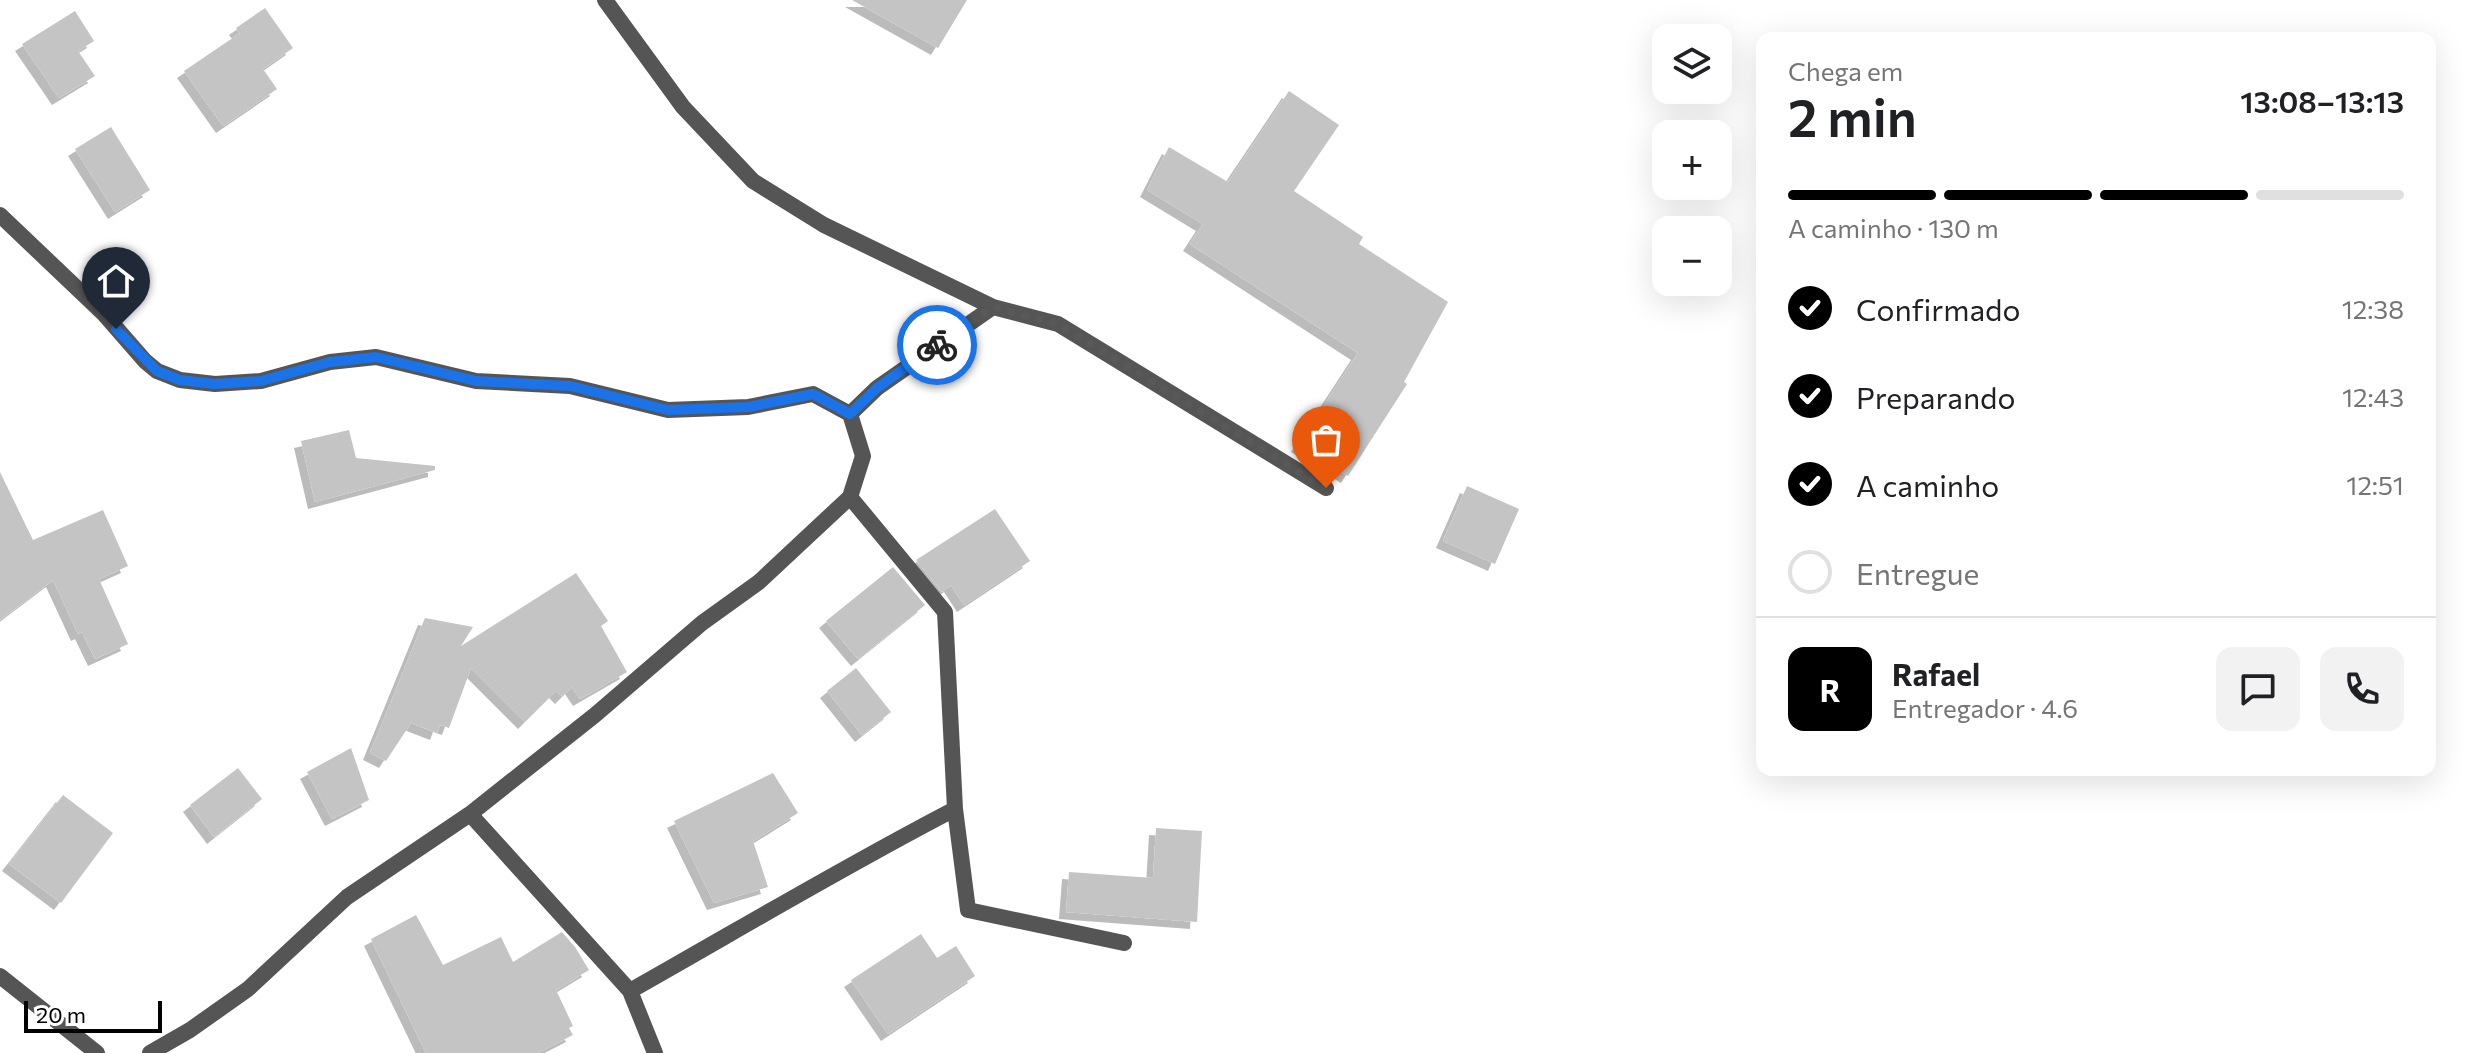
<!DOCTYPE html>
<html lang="pt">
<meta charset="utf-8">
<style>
:root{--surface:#fff;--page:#f2f2f2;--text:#202124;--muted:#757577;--line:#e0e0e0;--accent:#000}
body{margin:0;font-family:Commissioner,sans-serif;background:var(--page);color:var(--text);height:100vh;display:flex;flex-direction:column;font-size:30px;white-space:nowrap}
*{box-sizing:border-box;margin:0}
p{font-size:26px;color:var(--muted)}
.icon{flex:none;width:44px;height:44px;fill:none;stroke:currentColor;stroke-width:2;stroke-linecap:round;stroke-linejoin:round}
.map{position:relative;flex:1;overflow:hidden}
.details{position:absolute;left:1756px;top:32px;width:680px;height:744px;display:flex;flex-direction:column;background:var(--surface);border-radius:16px;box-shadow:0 8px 32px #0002}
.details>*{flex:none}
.buttons{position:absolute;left:1652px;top:24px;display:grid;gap:16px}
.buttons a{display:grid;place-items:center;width:80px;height:80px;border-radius:16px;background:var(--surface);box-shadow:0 8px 32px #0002;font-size:40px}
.scale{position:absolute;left:24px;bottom:20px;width:138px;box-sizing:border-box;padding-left:8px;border:4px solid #000;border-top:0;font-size:22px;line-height:28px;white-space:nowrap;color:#000;-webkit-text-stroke:6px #fff;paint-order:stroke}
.pin{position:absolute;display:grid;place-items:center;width:68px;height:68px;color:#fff;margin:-82px -34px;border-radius:50% 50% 50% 0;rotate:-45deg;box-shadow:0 0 8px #0007}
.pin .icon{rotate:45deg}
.courier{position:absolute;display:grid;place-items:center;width:80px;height:80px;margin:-40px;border:6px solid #1a73e8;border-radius:50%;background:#fff;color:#222;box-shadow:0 2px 10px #0007}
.headline em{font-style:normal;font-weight:600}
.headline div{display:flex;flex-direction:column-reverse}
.headline{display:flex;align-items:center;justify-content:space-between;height:136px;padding:0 32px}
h1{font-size:52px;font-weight:600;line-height:60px}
.bar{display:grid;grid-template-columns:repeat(4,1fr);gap:12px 8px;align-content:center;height:96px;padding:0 32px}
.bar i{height:10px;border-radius:6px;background:var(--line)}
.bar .on{background:var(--accent)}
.bar p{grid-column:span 4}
.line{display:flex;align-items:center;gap:20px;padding:0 32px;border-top:2px solid var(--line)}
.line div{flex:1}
.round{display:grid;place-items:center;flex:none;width:84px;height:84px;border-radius:16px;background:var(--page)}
ol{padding:0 32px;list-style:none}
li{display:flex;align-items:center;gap:24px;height:88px}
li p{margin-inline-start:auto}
li .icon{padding:8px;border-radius:50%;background:var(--accent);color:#fff;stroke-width:4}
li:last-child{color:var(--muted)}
li i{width:44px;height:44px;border:4px solid var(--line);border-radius:50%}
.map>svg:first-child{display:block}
.building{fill:#c4c4c4;filter:url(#shadow)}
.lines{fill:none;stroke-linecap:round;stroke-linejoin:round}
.minor{stroke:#555;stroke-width:16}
.done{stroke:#595959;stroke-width:8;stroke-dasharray:0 14.4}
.route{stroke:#1a73e8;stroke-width:10}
</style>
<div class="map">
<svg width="2468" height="1053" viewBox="0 0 2468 1053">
<defs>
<filter id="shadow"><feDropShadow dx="-7" dy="7" stdDeviation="0" flood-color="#0004"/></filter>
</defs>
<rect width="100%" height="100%" fill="#fff"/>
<path class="building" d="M852,0H967L938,48Z
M265,8L293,48L263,69L277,89L223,126L184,71L240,33L236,28Z
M75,11L94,41L78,51L95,76L59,98L22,44Z
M1289,91L1339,125L1294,191L1363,237L1359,244L1448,302L1404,382L1407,384L1348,476L1298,445L1358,353L1190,244L1203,224L1147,190L1169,147L1228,182Z
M111,127L150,190L115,212L75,149Z
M349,430L356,458L435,466V470L315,502L301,441Z
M0,472L33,540L103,510L128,566L99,579L128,644L95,659L82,632L78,634L53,580L0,620Z
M1467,486L1519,509L1495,564L1443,541Z
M995,509L1030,561L964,605L951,585L942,592L916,560Z
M893,567L925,605L858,659L826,621Z
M576,573L608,621L601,626L627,672L580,699L572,687L562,697L556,691L525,722L471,668L449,728L440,725L437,733L411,723L386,761L370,753L425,618L473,627L461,646Z
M856,668L891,712L862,735L827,691Z
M351,748L369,800L332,819L307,772Z
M238,768L262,799L214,837L190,805Z
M773,773L798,813L753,841L768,887L714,903L674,821Z
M63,795L113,833L61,903L9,864Z
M1156,828L1202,831L1197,922L1066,912L1069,872L1153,878Z
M416,915L443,965L501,937L513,962L562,932L575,947L589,970L556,990L573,1026L569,1028L573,1035L538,1053H426L371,939Z
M921,934L937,958L956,946L975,976L888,1034L851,980Z"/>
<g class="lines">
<path class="minor" d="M605,0L683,107L753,181L824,225L993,307L1058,324L1326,488
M0,215L104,314L145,361L157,371L180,380L215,384L261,381L330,362L376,357L476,381L570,386L668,410L748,407L813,394L850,414
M850,497L945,612L955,809L968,910L1124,943
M470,814L630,991L655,1053
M0,976L97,1053
M630,991C738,930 845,866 955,809
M150,1053L190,1030L248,989L347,897L470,814L595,715L702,623L759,582L850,497L863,456L850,414L877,388L993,307"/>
</g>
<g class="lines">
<path class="done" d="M937,345L993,307L1058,324L1326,488"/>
<path class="route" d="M116,329L157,371L180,380L215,384L261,381L330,362L376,357L476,381L570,386L668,410L748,407L813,394L850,414L877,388L937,345"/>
</g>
</svg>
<div class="buttons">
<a><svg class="icon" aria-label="layers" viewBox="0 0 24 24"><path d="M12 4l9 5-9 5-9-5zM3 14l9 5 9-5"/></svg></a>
<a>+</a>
<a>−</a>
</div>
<div class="scale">20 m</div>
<div class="pin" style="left:1326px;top:488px;background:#ea580c"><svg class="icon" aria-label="bag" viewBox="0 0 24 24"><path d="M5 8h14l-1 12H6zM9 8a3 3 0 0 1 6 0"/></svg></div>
<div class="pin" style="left:116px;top:329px;background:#1f2937"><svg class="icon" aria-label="home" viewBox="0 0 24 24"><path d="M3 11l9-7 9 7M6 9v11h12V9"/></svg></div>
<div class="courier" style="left:937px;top:345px"><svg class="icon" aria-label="bike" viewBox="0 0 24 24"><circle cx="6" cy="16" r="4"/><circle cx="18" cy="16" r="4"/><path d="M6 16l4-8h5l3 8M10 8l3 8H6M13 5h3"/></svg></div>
<section class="details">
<div class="headline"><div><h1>2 min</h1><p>Chega em</p></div><em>13:08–13:13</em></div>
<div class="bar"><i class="on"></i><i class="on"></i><i class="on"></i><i></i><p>A caminho · 130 m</p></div>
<ol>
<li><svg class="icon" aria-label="check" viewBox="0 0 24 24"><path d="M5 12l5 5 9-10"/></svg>Confirmado<p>12:38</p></li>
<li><svg class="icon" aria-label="check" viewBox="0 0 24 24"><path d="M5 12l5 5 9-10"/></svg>Preparando<p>12:43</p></li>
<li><svg class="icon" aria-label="check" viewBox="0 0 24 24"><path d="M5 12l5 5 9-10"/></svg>A caminho<p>12:51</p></li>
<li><i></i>Entregue</li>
</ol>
<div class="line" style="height:144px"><b class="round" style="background:var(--accent);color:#fff">R</b><div><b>Rafael</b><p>Entregador · 4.6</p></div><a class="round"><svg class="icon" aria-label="chat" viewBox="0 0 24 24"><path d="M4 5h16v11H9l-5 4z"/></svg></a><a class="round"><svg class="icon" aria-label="phone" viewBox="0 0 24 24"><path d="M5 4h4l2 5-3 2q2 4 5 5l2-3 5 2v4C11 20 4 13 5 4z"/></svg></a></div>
</section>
</div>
